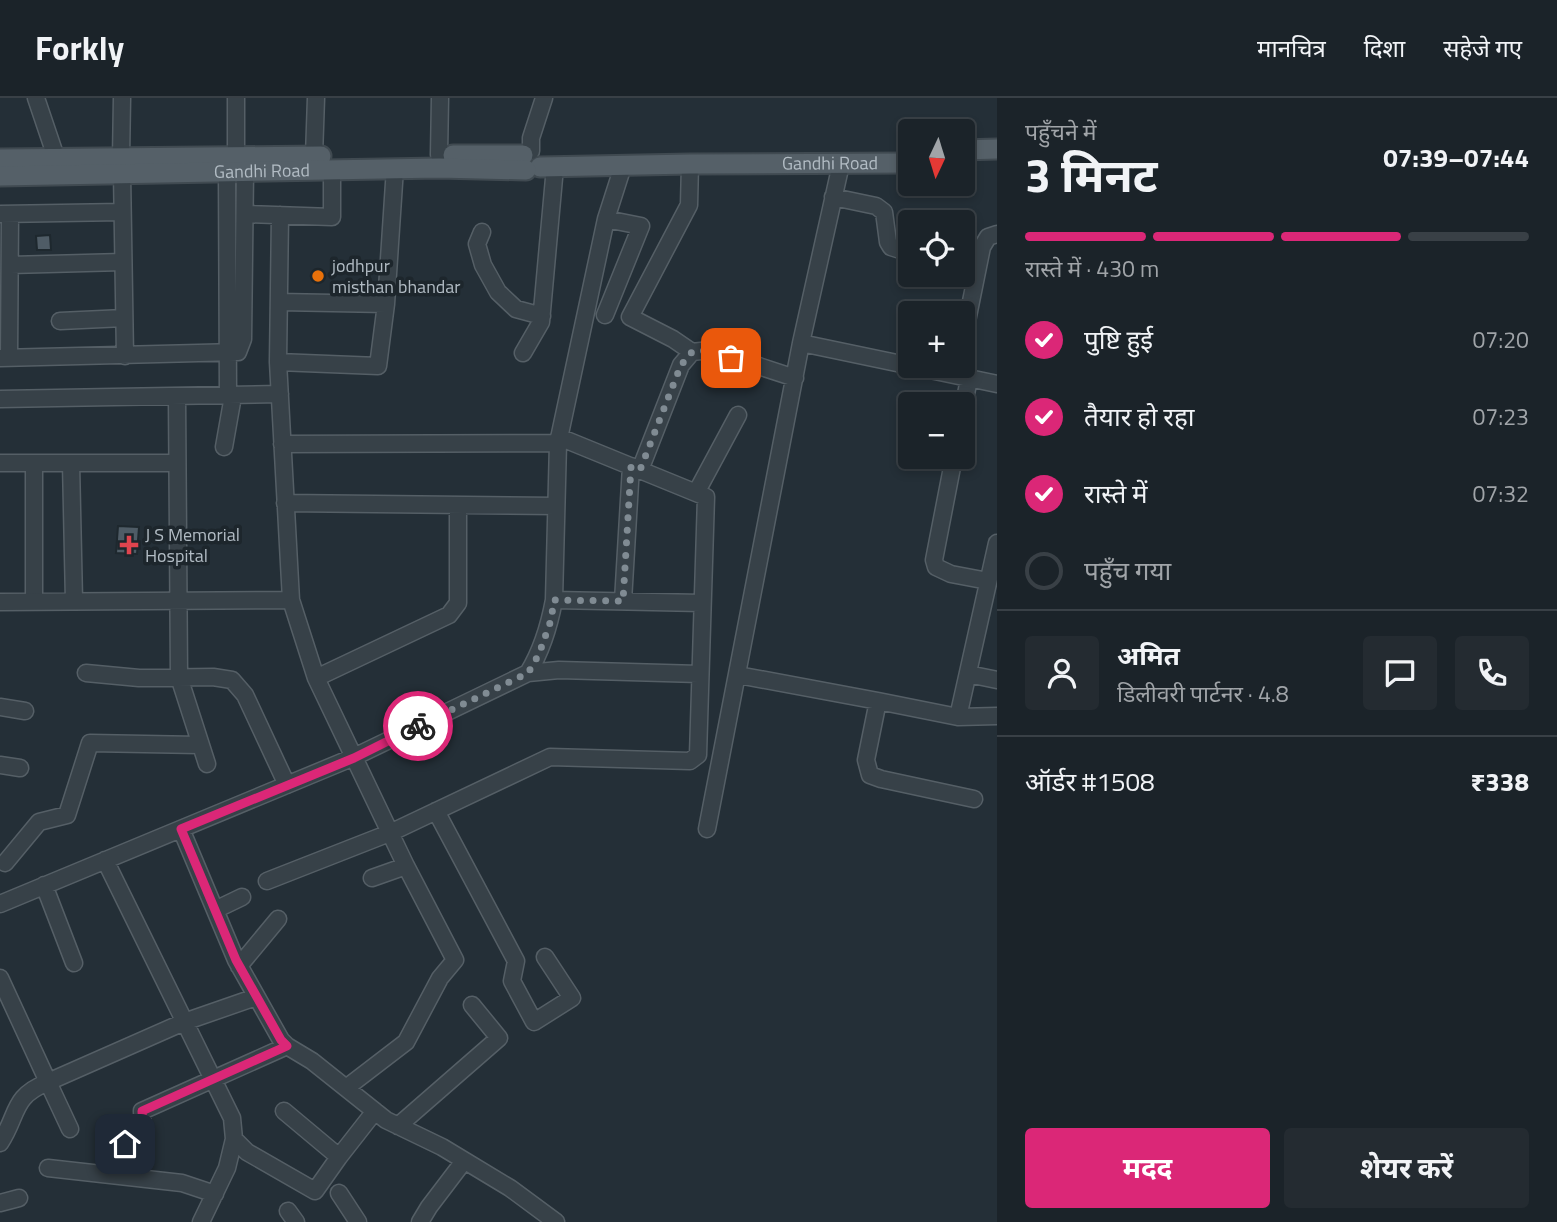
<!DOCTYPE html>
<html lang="hi">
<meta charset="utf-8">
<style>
:root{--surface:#1b2329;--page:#242b31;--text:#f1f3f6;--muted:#a0a4a8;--line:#394046;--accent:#db2777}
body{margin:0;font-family:"Titillium Web","Noto Sans Devanagari",sans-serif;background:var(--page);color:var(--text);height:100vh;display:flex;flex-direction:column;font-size:26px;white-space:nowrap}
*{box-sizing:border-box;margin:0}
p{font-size:23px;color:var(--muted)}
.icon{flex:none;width:38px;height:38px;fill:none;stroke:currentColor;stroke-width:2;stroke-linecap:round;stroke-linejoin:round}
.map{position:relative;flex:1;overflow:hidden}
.side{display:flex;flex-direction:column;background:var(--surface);width:560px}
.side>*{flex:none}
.needle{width:46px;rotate:184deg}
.tools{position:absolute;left:898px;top:21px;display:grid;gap:14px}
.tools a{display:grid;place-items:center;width:77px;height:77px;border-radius:7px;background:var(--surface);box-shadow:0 4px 10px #0003,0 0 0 2px var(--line);font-size:35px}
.pin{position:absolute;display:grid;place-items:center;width:60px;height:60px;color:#fff;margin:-30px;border-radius:14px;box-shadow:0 4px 10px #0006}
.courier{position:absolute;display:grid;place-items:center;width:70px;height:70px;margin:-35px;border:5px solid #db2777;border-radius:50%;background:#fff;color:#222;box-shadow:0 2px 9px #0007}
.headline em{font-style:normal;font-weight:700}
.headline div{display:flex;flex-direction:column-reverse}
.headline{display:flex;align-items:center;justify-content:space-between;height:119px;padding:0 28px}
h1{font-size:46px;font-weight:700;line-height:52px}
.bar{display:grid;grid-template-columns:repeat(4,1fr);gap:10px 7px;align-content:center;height:84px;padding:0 28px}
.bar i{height:9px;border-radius:5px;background:var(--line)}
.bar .selected{background:var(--accent)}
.bar p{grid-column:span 4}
.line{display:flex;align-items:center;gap:18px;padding:0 28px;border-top:2px solid var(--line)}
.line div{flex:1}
.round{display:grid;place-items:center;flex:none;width:74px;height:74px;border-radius:7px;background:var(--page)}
ol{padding:0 28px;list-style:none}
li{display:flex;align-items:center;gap:21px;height:77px}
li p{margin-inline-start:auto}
li .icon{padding:7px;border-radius:50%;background:var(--accent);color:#fff;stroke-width:4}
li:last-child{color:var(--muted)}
li i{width:38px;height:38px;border:4px solid var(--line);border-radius:50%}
.button{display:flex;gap:14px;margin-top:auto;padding:14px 28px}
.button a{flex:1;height:80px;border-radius:7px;background:var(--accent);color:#fff;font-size:28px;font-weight:700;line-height:80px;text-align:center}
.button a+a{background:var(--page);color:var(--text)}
header{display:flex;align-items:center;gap:42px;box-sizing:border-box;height:98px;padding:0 35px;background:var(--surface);border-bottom:2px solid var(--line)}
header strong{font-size:33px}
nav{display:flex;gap:38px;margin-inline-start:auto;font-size:24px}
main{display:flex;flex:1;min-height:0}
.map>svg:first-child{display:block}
.building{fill:#4f5c66;stroke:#1e282e;stroke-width:2}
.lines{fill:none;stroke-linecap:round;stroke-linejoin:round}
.minor-casing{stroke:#555f66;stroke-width:19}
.major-casing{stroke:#404a51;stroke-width:23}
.minor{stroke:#374148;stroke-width:16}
.major{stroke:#556068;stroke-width:19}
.done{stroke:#808b93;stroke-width:7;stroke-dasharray:0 12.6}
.route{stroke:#db2777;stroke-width:9}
.food-dot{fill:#e8710a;stroke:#1d262c;stroke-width:2.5}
.health-dot{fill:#e0444e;stroke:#1d262c;stroke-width:2.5}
.labels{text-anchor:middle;stroke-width:7;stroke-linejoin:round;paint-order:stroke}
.street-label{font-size:18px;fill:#b2bcc4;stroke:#1d262c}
.poi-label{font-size:18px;fill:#b2bcc4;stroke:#1d262c;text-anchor:start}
</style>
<header>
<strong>Forkly</strong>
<nav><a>मानचित्र</a><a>दिशा</a><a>सहेजे गए</a></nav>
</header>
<main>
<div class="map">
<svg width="997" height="1124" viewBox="0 0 997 1124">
<rect width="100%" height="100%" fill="#242f37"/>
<path class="building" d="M50,137L51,152H37L36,138Z
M118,428L139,429L137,456L116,455Z"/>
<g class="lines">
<defs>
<path id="minor" d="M36,0L60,71
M236,0V59
M531,53V40L544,0
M439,57L440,0
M314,58L316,0
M121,60L122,0
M690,66L689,107L630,219L673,241L692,254
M227,73L228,298
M122,75L125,258
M833,99L876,108L884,114L888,144L891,149L910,155
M0,116L122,114
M245,116L332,119V71
M280,117L278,264L291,502L316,580L406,768L455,862L440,880L406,944L346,990
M482,134L477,146L483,167L498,194L516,211L542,218
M10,167L123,164
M279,204L386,206
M605,217L641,128L606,121
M60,223L124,220
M801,245L997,286
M962,248L982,149L988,139L997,136
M523,255L541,224L555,69
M0,260L238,254L243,241L245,73
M9,260L10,116
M278,264L378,268L386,206L395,70
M177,299L179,579L207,666
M0,301L280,296
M962,316L969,281
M282,346L558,345
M224,349L233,298
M954,359L934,462L936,469L951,476L988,483
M0,365H177
M34,365V504
M71,365L74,503
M640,372L681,267L692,254L710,252L795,280
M696,395L738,317
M285,405L556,408
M554,502L702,505
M623,503L631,368
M0,504L291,502
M86,575L139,580L213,579L232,582L245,597L287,687
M528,575C542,552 549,529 554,502L558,345L606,121L623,68
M968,576L997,582
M738,577L878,603L866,662L870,677L881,681L974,701
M316,580L449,517L458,505V407
M878,603L958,619L997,618
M0,609L25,613
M958,619L997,445
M0,667L20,670
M436,713L516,863L512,883L534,924L572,900L545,859
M181,731L236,862L281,942L287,948
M707,731L801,245L841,66
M105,762L232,1020L234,1041L247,1054L315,1093L339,1059L284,1013
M5,765L39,724L67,717L90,645L199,647
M372,780L406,768
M267,783L392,734L550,659L690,663L698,657L706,399L559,339
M44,787L74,865
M0,806L354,659L528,575L559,572L699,576
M215,812L242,799
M239,868L278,821
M0,880L48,984L184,924L256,899
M398,1028L499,940L472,907
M0,1045C19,1016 11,999 48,984L70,1031
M339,1059L375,1013
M48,1070L182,1085L215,1096
M115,1077L125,1046L137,1040L143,1033L142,1013L287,948L312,963L386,1022L442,1049L510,1090L556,1124
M339,1095L358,1124
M0,1105L19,1100
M288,1113L296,1124
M201,1124L227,1070L234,1041
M420,1124L429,1109L464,1063"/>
<g id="major">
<path d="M962,52L997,51"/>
<path d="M453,57H523"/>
<path d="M0,61L321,58"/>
<path id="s1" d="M540,69L690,66L910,65"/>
<path id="s2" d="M0,78L439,70L526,72"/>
</g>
</defs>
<use href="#minor" class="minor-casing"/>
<use href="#major" class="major-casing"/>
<use href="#minor" class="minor"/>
<use href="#major" class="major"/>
</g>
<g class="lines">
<path class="done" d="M418,628L528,575L539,556L551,522L554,502L623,503L631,369L640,372L681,267L692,254L710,252L731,260"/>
<path class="route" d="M125,1046L137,1040L143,1033L142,1013L287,948L281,942L236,862L181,731L354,660L418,628"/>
</g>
<circle class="food-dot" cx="318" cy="178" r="7"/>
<path class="health-dot" d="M125.5 436.5h7v7h7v7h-7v7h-7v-7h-7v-7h7z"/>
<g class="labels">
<g class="street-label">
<text dy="6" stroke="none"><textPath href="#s1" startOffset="290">Gandhi Road</textPath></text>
<text dy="6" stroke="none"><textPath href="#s2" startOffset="262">Gandhi Road</textPath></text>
</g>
<g class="poi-label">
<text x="332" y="174">jodhpur<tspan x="332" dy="21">misthan bhandar</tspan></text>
<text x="145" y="443">J S Memorial<tspan x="145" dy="21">Hospital</tspan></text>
</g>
</g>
</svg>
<div class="tools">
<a><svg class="needle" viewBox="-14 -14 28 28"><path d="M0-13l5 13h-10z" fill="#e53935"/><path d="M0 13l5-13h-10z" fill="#a0a4a8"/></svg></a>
<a><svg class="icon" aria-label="locate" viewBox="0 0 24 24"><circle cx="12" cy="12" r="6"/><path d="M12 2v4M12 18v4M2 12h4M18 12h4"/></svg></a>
<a>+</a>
<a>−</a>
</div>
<div class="pin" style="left:731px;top:260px;background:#ea580c"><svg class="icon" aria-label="bag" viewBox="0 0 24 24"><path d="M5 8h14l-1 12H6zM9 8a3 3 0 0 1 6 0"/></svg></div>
<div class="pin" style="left:125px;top:1046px;background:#1f2937"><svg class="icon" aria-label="home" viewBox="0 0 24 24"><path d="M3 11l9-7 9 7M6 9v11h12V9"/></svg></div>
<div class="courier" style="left:418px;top:628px"><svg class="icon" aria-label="bike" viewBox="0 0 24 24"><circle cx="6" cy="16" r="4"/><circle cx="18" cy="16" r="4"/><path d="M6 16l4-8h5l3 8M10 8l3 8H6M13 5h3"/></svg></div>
</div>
<section class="side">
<div class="headline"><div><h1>3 मिनट</h1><p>पहुँचने में</p></div><em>07:39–07:44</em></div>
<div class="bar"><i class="selected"></i><i class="selected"></i><i class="selected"></i><i></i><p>रास्ते में · 430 m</p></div>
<ol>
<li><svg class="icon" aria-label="check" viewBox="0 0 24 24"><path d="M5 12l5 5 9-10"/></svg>पुष्टि हुई<p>07:20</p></li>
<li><svg class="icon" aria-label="check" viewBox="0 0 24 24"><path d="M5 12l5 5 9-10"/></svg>तैयार हो रहा<p>07:23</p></li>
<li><svg class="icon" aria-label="check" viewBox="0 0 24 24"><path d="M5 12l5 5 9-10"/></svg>रास्ते में<p>07:32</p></li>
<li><i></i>पहुँच गया</li>
</ol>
<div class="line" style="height:126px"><a class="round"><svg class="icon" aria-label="person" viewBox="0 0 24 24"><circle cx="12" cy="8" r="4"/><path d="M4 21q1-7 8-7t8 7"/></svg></a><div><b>अमित</b><p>डिलीवरी पार्टनर · 4.8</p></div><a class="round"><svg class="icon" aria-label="chat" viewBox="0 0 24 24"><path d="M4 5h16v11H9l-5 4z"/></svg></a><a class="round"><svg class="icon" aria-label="phone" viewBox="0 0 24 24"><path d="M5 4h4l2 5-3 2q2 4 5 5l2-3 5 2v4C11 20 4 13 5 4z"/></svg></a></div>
<div class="line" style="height:91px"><div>ऑर्डर #1508</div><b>₹338</b></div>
<div class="button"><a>मदद</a><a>शेयर करें</a></div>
</section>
</main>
